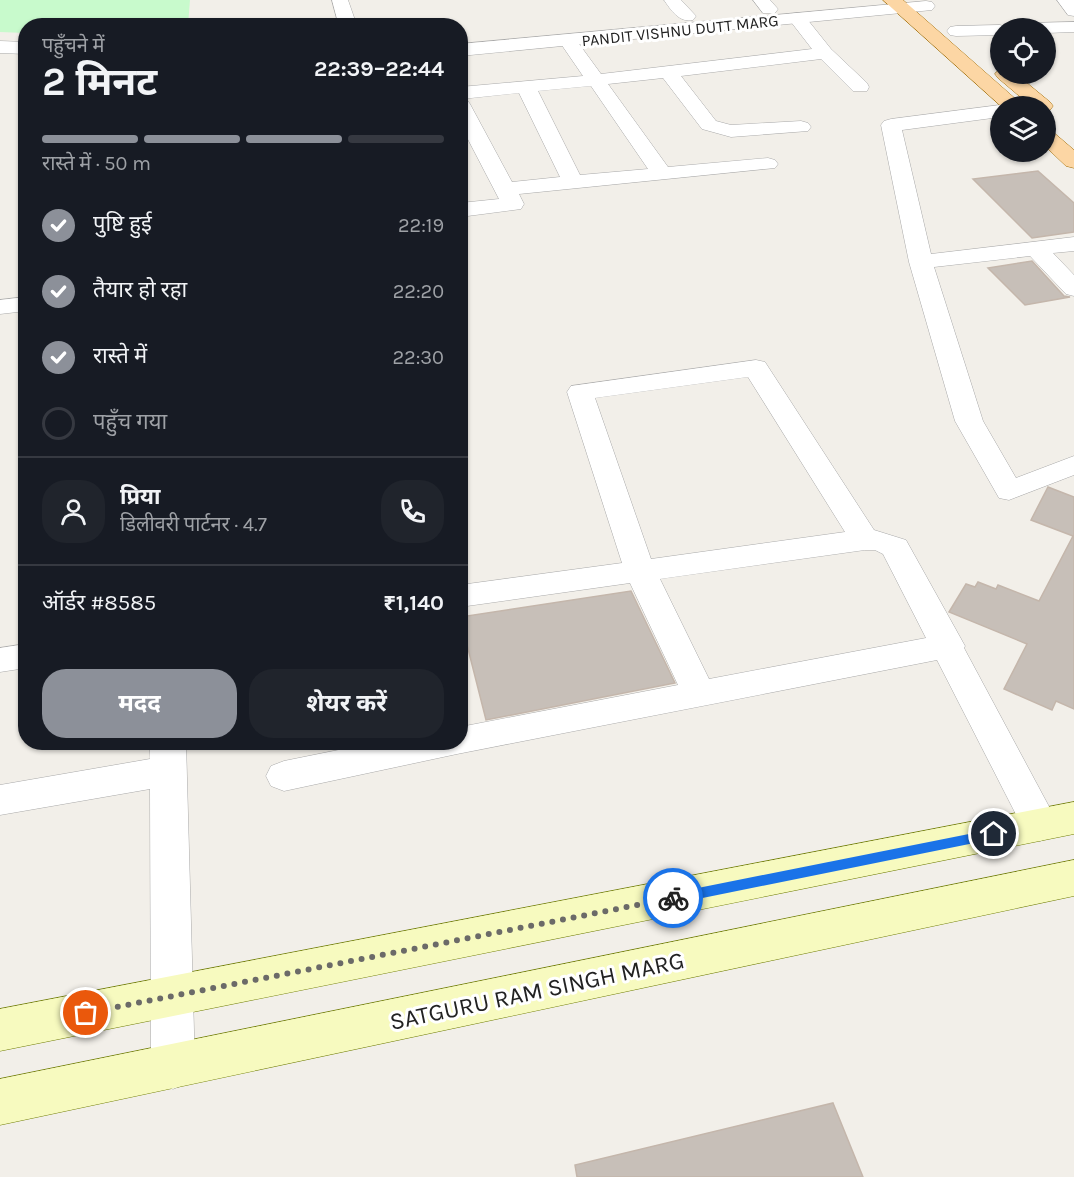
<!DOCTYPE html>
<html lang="hi">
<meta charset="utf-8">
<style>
:root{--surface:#171b24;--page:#20242c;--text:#f1f3f6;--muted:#9ea1a6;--line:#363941;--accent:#8c9099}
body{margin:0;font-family:Karla,"Noto Sans Devanagari",sans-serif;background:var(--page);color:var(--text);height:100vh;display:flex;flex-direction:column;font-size:22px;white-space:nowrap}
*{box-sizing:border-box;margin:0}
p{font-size:20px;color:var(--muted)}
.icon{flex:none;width:33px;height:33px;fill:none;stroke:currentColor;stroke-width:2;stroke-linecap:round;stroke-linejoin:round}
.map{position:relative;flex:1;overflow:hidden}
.side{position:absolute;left:18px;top:18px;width:450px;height:732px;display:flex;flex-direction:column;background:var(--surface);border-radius:24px;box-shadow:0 2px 4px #0004}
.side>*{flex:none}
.buttons{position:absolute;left:990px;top:18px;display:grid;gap:12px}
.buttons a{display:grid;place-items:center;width:66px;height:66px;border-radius:50%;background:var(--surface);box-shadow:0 2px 4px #0004;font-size:30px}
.pin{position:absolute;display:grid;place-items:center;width:51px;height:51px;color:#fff;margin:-26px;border:3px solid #fff;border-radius:50%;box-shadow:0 2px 6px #0007}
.courier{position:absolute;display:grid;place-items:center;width:60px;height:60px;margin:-30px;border:4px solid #1a73e8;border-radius:50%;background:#fff;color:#222;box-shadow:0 2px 8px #0007}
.overview em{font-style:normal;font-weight:700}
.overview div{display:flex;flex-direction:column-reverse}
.overview{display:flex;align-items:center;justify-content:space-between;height:102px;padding:0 24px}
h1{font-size:39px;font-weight:700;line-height:45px}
.bar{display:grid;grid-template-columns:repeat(4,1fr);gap:9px 6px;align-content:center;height:72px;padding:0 24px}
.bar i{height:8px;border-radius:4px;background:var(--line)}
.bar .current{background:var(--accent)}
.bar p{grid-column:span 4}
.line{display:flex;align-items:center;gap:15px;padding:0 24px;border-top:2px solid var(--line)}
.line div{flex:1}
.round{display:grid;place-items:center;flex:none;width:63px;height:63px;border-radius:24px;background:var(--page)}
ol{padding:0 24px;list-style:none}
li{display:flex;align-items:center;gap:18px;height:66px}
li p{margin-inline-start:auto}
li .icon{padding:6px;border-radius:50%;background:var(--accent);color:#fff;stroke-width:4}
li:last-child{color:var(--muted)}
li i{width:33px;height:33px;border:3px solid var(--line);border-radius:50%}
.button{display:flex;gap:12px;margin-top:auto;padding:12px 24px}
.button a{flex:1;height:69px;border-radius:24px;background:var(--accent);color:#fff;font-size:24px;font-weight:700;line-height:69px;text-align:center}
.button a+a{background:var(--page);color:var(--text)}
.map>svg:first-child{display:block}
.park{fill:#c8facc}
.building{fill:#c7bfb8;stroke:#c4b6ab;stroke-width:1.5}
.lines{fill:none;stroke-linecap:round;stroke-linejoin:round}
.minor-casing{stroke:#a9a9a9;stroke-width:1}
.tertiary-casing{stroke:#a9a9a9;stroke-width:1}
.secondary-casing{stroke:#707d05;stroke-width:1}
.primary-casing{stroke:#a06b00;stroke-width:1}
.minor{fill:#fff;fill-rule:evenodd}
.tertiary{fill:#fff;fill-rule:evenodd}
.secondary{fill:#f7fabf;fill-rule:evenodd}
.primary{fill:#fcd6a4;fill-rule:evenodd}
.route{fill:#1a73e8}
.done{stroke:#6b6a68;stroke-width:6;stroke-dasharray:0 10.8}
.labels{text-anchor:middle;stroke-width:6;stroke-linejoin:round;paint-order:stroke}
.far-street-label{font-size:16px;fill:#222;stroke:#fff}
.near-street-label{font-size:24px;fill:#222;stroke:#fff}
</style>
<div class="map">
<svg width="1074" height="1177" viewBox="0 0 1074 1177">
<rect width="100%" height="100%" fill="#f2efe9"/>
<path class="park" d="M0,0H190L188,25L26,26L25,33L0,32Z"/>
<path class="building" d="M1038,171L1074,203V232L1032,238L973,179Z
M1032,261L1064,296L1070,297L1025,305L988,268Z
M1048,487L1074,497V709L1056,701L1052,710L1004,689L1027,644L949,612L966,584L975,587L978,582L996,589L998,585L1039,601L1073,536L1031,520Z
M631,591L675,683L486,720L460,617Z
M833,1103L863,1177H577L575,1165Z"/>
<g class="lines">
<defs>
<path id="minor" d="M332,0H348L357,26H339Z
M664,0H681L696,16L693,20C679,23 671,10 664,0Z
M753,0H770L778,9L775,13H763Z
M1057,0H1074V16L1068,15Z
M797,13L803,14L831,49L867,83L869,87L867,91H853L821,59L681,76L716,121L731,125L801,121L808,123L811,127L808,131L731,137L702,129L663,78L608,84L668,167L768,158L775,160L778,164L775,168L519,194L524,204L521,209L460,217V203L499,199L460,124V87L583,76L559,41L562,37H574L601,74L812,49L788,18L791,14ZM591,86L648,169L580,175L538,91ZM519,93L560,177L512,182L470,104L467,100L462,99Z
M1074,22V32L1046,33V28H1021L1024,24L1030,23Z
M1000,25L1008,28H1000V35L956,36L950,35L947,31L950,27L956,26Z
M1000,105L1006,106H1000V117L902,130L931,254L1074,237V251L1053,253L1074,275V296L1066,294L1030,256L934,267L983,421L1016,478L1074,456V475L1009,500L999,498L955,421L909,262L881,125L884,121L891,119Z
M26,297V311L0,314V300Z
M756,360L765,362L874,530L906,540L965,646L964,648L1053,814L1059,825L1053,836L1040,841L1027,836L937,660L457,754L284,791L271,786L266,776L271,766L284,761L378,742H460V727L678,685L630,583L460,607V585L622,563L567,392L571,386ZM748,377L845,532L651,559L595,398ZM865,550H875L883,554L926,638L709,679L660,579Z
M26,644V668L0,672V648Z
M150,742H186L195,1068L188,1083L173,1089L158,1083L151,1068L150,789L0,815V785L150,759Z"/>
<path id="tertiary" d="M926,1L932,2L935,6L932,10L460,56V44Z
M0,41L26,42V54L0,53Z"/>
<path id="secondary" d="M1074,802V834L0,1051V1009Z
M1074,860V896L0,1125V1079Z"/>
<path id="primary" d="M883,0H903L1019,102L1022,106H1001Z
M1000,69V74H1016L1050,102L1053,106L1050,110L1046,111V106H1031L998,78L995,74Z
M1046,130L1053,132L1074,150V168L1066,166L1046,147Z"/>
</defs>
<use href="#minor" class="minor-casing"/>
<use href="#tertiary" class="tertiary-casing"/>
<use href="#secondary" class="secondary-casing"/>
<use href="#primary" class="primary-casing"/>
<use href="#minor" class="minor"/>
<use href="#tertiary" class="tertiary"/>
<use href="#secondary" class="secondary"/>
<use href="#primary" class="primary"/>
</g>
<path class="route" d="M994,829L1000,834L994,839L673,904L667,898L673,893Z"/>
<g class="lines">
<path class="done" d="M86,1013L673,898"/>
</g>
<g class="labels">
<g class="far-street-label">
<text transform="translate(680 30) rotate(-6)" y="6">PANDIT VISHNU DUTT MARG</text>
</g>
<g class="near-street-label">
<text transform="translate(537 991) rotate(-12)" y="8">SATGURU RAM SINGH MARG</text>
</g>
</g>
</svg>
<div class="buttons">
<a><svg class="icon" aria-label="locate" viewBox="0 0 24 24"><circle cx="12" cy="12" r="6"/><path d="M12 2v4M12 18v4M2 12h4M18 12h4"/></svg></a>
<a><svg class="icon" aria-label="layers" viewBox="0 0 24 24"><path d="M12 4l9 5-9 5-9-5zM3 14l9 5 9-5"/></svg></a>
</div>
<div class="pin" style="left:86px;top:1013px;background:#ea580c"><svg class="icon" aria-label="bag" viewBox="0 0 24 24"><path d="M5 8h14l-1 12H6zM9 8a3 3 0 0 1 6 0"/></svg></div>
<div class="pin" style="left:994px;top:834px;background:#1f2937"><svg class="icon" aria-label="home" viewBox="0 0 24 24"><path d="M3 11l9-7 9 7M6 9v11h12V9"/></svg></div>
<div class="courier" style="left:673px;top:898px"><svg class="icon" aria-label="bike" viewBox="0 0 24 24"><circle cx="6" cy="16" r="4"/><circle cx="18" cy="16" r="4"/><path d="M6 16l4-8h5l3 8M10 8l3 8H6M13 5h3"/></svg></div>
<section class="side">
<div class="overview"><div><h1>2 मिनट</h1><p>पहुँचने में</p></div><em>22:39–22:44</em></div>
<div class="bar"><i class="current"></i><i class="current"></i><i class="current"></i><i></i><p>रास्ते में · 50 m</p></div>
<ol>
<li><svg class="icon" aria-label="check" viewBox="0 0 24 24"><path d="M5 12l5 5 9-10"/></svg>पुष्टि हुई<p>22:19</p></li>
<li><svg class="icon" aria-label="check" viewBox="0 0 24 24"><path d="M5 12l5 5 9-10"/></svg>तैयार हो रहा<p>22:20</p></li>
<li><svg class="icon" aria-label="check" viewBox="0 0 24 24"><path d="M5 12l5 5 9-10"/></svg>रास्ते में<p>22:30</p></li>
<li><i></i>पहुँच गया</li>
</ol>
<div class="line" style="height:108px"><a class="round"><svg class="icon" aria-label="person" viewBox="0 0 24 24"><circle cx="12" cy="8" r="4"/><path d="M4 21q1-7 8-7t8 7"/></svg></a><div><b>प्रिया</b><p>डिलीवरी पार्टनर · 4.7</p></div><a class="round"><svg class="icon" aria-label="phone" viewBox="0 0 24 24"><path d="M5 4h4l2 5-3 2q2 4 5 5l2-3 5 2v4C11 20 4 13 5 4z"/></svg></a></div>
<div class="line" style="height:78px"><div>ऑर्डर #8585</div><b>₹1,140</b></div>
<div class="button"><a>मदद</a><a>शेयर करें</a></div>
</section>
</div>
